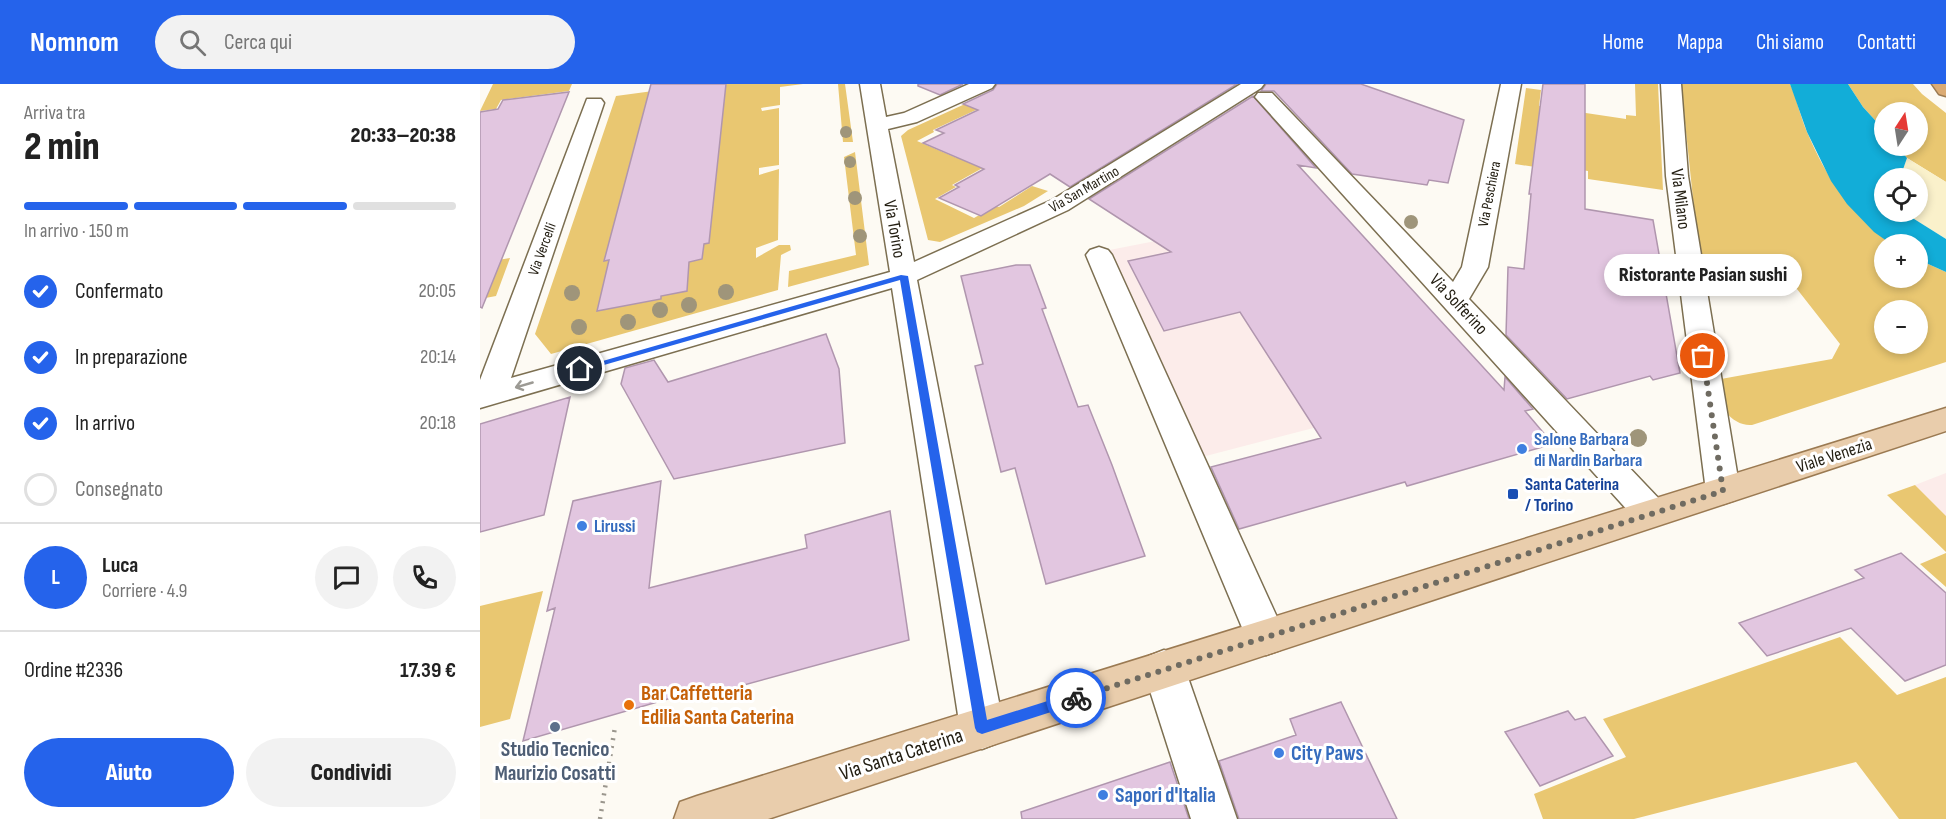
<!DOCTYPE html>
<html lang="it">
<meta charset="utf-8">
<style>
:root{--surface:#fff;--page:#f2f2f2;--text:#222;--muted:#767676;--line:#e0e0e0;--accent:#2563eb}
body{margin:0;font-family:"Sofia Sans Condensed",sans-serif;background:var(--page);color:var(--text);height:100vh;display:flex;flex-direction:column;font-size:22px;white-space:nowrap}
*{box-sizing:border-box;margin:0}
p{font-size:20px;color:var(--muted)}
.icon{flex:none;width:33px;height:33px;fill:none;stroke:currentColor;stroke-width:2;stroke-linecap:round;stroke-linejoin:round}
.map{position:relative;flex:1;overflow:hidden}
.side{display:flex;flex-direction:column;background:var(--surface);width:480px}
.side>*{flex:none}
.needle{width:39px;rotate:12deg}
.fabs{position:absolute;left:1394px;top:18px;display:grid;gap:12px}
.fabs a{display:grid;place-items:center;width:54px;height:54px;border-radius:50%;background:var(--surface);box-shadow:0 3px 9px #0003;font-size:30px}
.pin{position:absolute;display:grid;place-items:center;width:51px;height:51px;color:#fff;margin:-26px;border:3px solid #fff;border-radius:50%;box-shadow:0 2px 6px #0007}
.courier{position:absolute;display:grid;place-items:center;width:60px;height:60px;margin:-30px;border:4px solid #2563eb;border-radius:50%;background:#fff;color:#222;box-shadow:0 2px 8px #0007}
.bubble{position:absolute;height:42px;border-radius:21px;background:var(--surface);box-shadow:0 3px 9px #0003;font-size:20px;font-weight:800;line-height:42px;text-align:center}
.overview em{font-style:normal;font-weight:800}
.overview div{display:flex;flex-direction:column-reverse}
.overview{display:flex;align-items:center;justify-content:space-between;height:102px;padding:0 24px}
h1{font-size:39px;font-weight:800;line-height:45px}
.bar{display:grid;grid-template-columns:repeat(4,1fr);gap:9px 6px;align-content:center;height:72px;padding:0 24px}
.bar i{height:8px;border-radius:4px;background:var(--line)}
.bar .current{background:var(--accent)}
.bar p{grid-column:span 4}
.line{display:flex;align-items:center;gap:15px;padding:0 24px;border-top:2px solid var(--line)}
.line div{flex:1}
.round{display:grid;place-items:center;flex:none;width:63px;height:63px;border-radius:32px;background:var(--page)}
ol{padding:0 24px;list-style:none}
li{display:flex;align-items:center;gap:18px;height:66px}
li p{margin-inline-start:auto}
li .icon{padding:6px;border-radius:50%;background:var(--accent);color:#fff;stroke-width:4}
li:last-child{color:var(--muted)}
li i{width:33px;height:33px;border:3px solid var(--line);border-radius:50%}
.primary-button{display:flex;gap:12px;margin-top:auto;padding:12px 24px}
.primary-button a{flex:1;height:69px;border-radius:36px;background:var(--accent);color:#fff;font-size:24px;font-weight:800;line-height:69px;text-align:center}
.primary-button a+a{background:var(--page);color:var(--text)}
header{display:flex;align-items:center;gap:36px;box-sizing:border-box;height:84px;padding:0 30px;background:var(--accent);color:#fff}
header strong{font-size:28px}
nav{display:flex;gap:33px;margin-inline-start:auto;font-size:21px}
.search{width:420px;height:54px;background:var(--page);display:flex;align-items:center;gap:15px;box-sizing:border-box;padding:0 21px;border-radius:33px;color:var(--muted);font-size:22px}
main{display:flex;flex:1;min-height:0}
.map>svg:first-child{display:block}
.industrial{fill:#fcecea}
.green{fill:#e9c771;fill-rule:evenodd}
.sand{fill:#faf1cb}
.water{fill:#12add8}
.building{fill:#e2c6e0;stroke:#b096ae;stroke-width:1.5}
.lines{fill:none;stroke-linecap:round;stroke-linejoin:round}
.minor-casing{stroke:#7c6f51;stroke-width:3}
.major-casing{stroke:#9b7a52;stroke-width:3}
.highway-casing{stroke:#9b7a52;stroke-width:3}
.path{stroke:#9a968d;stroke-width:4.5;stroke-dasharray:2 6;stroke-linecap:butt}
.minor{fill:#fff;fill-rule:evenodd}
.major{fill:#e9cdac;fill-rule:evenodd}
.highway{fill:#dbab74;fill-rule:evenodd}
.tree{fill:#9f957a}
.oneway{stroke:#9c9a94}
.route{fill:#2563eb}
.done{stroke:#6f6b61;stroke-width:6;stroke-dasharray:0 10.8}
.shop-dot{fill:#3f7fe0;stroke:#fff;stroke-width:2}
.transit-dot{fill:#1a4fb4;stroke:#fff;stroke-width:2}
.food-dot{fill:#e8710a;stroke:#fff;stroke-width:2}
.service-dot{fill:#5c6f8a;stroke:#fff;stroke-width:2}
.labels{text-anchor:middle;stroke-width:6;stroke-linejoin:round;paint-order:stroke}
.far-street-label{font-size:15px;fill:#231e12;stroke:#fff}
.street-label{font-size:18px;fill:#231e12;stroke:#fff}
.shop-label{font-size:18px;font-weight:bold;fill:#366cbe;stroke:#fff;text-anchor:start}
.transit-label{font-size:18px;font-weight:bold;fill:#164399;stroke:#fff;text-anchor:start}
.near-food-label{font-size:21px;font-weight:bold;fill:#c56008;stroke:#fff;text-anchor:start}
.near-service-label{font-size:21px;font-weight:bold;fill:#4e5e75;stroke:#fff}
.near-shop-label{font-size:21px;font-weight:bold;fill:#366cbe;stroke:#fff;text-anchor:start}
.near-street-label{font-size:21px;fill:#231e12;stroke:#fff}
</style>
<header>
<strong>Nomnom</strong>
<div class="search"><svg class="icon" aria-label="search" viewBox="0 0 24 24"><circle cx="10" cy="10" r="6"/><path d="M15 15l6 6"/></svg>Cerca qui</div>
<nav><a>Home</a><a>Mappa</a><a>Chi siamo</a><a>Contatti</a></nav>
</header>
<main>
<section class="side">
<div class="overview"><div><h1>2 min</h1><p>Arriva tra</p></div><em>20:33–20:38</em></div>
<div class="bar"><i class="current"></i><i class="current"></i><i class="current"></i><i></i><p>In arrivo · 150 m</p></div>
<ol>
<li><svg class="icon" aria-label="check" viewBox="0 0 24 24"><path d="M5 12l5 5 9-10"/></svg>Confermato<p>20:05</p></li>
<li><svg class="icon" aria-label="check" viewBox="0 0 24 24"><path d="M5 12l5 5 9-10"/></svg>In preparazione<p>20:14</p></li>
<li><svg class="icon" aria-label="check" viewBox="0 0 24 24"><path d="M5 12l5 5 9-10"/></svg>In arrivo<p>20:18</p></li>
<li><i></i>Consegnato</li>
</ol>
<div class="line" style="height:108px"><b class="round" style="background:var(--accent);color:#fff">L</b><div><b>Luca</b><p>Corriere · 4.9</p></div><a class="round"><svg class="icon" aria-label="chat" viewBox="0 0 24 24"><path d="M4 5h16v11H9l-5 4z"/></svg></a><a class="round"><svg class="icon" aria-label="phone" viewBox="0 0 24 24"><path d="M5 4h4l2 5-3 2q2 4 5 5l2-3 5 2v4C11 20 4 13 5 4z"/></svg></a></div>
<div class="line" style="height:78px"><div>Ordine #2336</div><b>17.39 €</b></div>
<div class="primary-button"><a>Aiuto</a><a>Condividi</a></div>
</section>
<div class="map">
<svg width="1466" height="735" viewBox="0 0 1466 735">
<rect width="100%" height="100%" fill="#fdfaf3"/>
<path class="industrial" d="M747,143L876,333L722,373L609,170Z
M1466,389V432L1435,401Z"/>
<path class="green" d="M13,0H92L89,7L21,16L16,25L0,27Z
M225,0H323L300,3V21L281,24L282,27L299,24V81L279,84V91L299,85L298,156L276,164V174L299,161H310L311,166L301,171L298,206L71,270L55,250L136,12Z
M358,0H365L373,58H363Z
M1155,0H1178L1183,106L1108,95V87L1082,83L1081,87L1035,80L1046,4L1061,6L1059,22L1146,35V31L1156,32Z
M1201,0H1310C1317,15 1320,32 1327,48C1346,93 1371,131 1411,160H1404V194H1437V175L1466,188V278L1272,341C1262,342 1252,336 1246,328L1241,295L1352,275L1360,260L1299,182L1257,170L1219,172ZM1404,226H1437V260H1404Z
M1368,0H1433L1442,10L1466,29V98L1427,74L1417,62H1437V28H1404V46L1383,23Z
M485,20L498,25L453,46L454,48L437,57L477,74L529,46L517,76L472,101L476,103L455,115L494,134L515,122L519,123L552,102L568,107L544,122L460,158L448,156L421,52L428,46Z
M375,68L389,181L308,203L309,187L376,171L364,73Z
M30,174L16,212L0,215V179Z
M1435,401L1466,432V468L1407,411Z
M1466,469V503L1440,480Z
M63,507L30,635L0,643V522Z
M1360,553L1417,611L1466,593V735H1419L1376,678L1154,735H1063L1054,710L1146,673L1123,635Z"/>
<path class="sand" d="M1427,74L1466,98V155L1423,128H1437V94H1420Z"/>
<path class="water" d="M1310,0H1368L1383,23L1404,46V62H1417L1427,74L1420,94H1404V128H1423L1466,155V188L1437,175V160H1411L1394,148L1367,120L1351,97L1327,48Z"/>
<path class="building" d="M171,0H246L229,159L224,160L222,175L209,178L207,207L181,212V215L117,227L129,176L124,177Z
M438,0H483L460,11L438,2Z
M517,0H757L590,103L570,90L501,132L459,114L479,103L475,101L504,85L443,59L464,49L456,46L498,26L483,20L513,6Z
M786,0H881L984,36L968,99L949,96L947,101L872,90L794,7H781Z
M1063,0H1105V125L1173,136L1200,289L1173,296L1170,292L1087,315L1026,251L1028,183L1044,185L1051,110H1049Z
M89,8L2,224L0,223V28L18,25L23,16Z
M773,12L836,84L818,81L1024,306L1025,293L1053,325L1045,327L1073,360L927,402L925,398L759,445L731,383L841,354L760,228L684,247L648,177L691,168L609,115Z
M536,181H550L566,224L562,225L598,323L608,321L632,381L665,472L566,500L535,384L521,388L495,282L503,280L481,192Z
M346,250L359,285L365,359L194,395L141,300L145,284L174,276L188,298Z
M90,313L64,431L0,448V340Z
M181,397L169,504L327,464L325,451L410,427L429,556L205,617V610L43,657L75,524L67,527L93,417Z
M1421,469L1466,509V581L1425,597L1371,544L1287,572L1259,539L1384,494L1375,486Z
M861,618L917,735H759L739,677L816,651L810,635Z
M1088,627L1095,636L1105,633L1133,672L1060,702L1025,648Z
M690,678L709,735H542L541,728Z"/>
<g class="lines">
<defs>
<path id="minor" d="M380,0H400L406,33L424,29L489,0H515L512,4L437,38L408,45L434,178L572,116L761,0H784L781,4L588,126L437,196L524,644L517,659L502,665L487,659L480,644L412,204L0,324V296L107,15H121L124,19L31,294L410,188Z
M1021,0H1041L1008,183L989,215L1183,419L1189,429L1183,439L1171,443L1159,439L775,13L778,9H792L973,198L982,183Z
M1181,0H1201L1208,92L1260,407L1255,416L1243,420L1231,416L1226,407L1186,92Z
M619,163L628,166L632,171L806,553L800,566L786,571L772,566L766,553L606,171L610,166Z
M684,566L699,572L705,585L757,735H711L663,585L669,572Z"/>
<path id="major" d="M1466,324V347L288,735H194L200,718L217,712Z"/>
<path id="highway" d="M1452,0H1466V12L1459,10Z"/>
</defs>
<use href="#minor" class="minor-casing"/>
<use href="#major" class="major-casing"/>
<use href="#highway" class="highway-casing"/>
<path class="path" d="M120,735L135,643"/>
<use href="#minor" class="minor"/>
<use href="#major" class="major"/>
<use href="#highway" class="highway"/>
</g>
<g class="tree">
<circle cx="366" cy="48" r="6"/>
<circle cx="370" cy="78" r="6"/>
<circle cx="375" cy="114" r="7"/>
<circle cx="931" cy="138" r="7"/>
<circle cx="380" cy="152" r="7"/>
<circle cx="1239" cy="203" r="8"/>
<circle cx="246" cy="208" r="8"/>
<circle cx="92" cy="209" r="8"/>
<circle cx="209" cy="221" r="8"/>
<circle cx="180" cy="226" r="8"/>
<circle cx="148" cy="238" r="8"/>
<circle cx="99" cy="243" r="8"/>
<circle cx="1158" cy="354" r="9"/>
</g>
<defs><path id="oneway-shaft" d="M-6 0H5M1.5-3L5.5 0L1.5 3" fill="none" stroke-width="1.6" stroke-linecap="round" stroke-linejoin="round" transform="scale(1.5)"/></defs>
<use class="oneway" href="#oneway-shaft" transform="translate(44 301) rotate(164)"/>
<path class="route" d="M421,191L428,192L507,636L596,608L602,614L596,620L502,650L497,648L495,644L420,196L103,287L95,285Z"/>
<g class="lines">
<path class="done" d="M596,614L1243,407L1223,272"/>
</g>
<g class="shop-dot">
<circle cx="1042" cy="365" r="6"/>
<circle cx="102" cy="442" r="6"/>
<circle cx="799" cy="669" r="6"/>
<circle cx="623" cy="711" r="6"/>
</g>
<rect class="transit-dot" x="1027" y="404" width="12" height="12" rx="3"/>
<circle class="food-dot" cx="149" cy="621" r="6"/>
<circle class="service-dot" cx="75" cy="643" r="6"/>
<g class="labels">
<g class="far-street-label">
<text transform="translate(604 105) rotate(-30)" y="5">Via San Martino</text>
<text transform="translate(1009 110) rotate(-79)" y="5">Via Peschiera</text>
<text transform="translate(62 165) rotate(-70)" y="5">Via Vercelli</text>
</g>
<g class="street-label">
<text transform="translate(1201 115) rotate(83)" y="6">Via Milano</text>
<text transform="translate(415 145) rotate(80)" y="6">Via Torino</text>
<text transform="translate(979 220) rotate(47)" y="6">Via Solferino</text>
<text transform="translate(1354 371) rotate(-18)" y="6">Viale Venezia</text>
</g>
<g class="shop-label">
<text x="1054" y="361">Salone Barbara<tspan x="1054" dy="21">di Nardin Barbara</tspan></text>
<text x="114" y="448">Lirussi</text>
</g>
<g class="transit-label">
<text x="1045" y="406">Santa Caterina<tspan x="1045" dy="21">/ Torino</tspan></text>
</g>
<g class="near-food-label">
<text x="161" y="616">Bar Caffetteria<tspan x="161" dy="24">Edilia Santa Caterina</tspan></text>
</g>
<g class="near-service-label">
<text x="75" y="672">Studio Tecnico<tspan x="75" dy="24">Maurizio Cosatti</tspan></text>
</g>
<g class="near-shop-label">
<text x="811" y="676">City Paws</text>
<text x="635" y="718">Sapori d'Italia</text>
</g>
<g class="near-street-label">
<text transform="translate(421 670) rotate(-18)" y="7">Via Santa Caterina</text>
</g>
</g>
</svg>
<div class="fabs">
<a><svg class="needle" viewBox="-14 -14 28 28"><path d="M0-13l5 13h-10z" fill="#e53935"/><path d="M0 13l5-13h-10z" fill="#767676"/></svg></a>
<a><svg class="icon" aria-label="locate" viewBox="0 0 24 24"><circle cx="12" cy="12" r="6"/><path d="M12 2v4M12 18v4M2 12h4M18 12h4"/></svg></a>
<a>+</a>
<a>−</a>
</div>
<div class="pin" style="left:1223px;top:272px;background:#ea580c"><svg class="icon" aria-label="bag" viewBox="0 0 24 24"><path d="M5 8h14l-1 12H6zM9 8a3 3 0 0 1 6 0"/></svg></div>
<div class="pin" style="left:100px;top:285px;background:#1f2937"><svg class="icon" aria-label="home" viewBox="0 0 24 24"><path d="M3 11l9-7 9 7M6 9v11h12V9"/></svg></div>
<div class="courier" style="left:596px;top:614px"><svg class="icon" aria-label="bike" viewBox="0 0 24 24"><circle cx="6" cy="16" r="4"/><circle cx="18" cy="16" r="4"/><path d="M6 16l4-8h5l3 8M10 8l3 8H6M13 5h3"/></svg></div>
<div class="bubble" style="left:1124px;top:170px;width:198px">Ristorante Pasian sushi</div>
</div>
</main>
